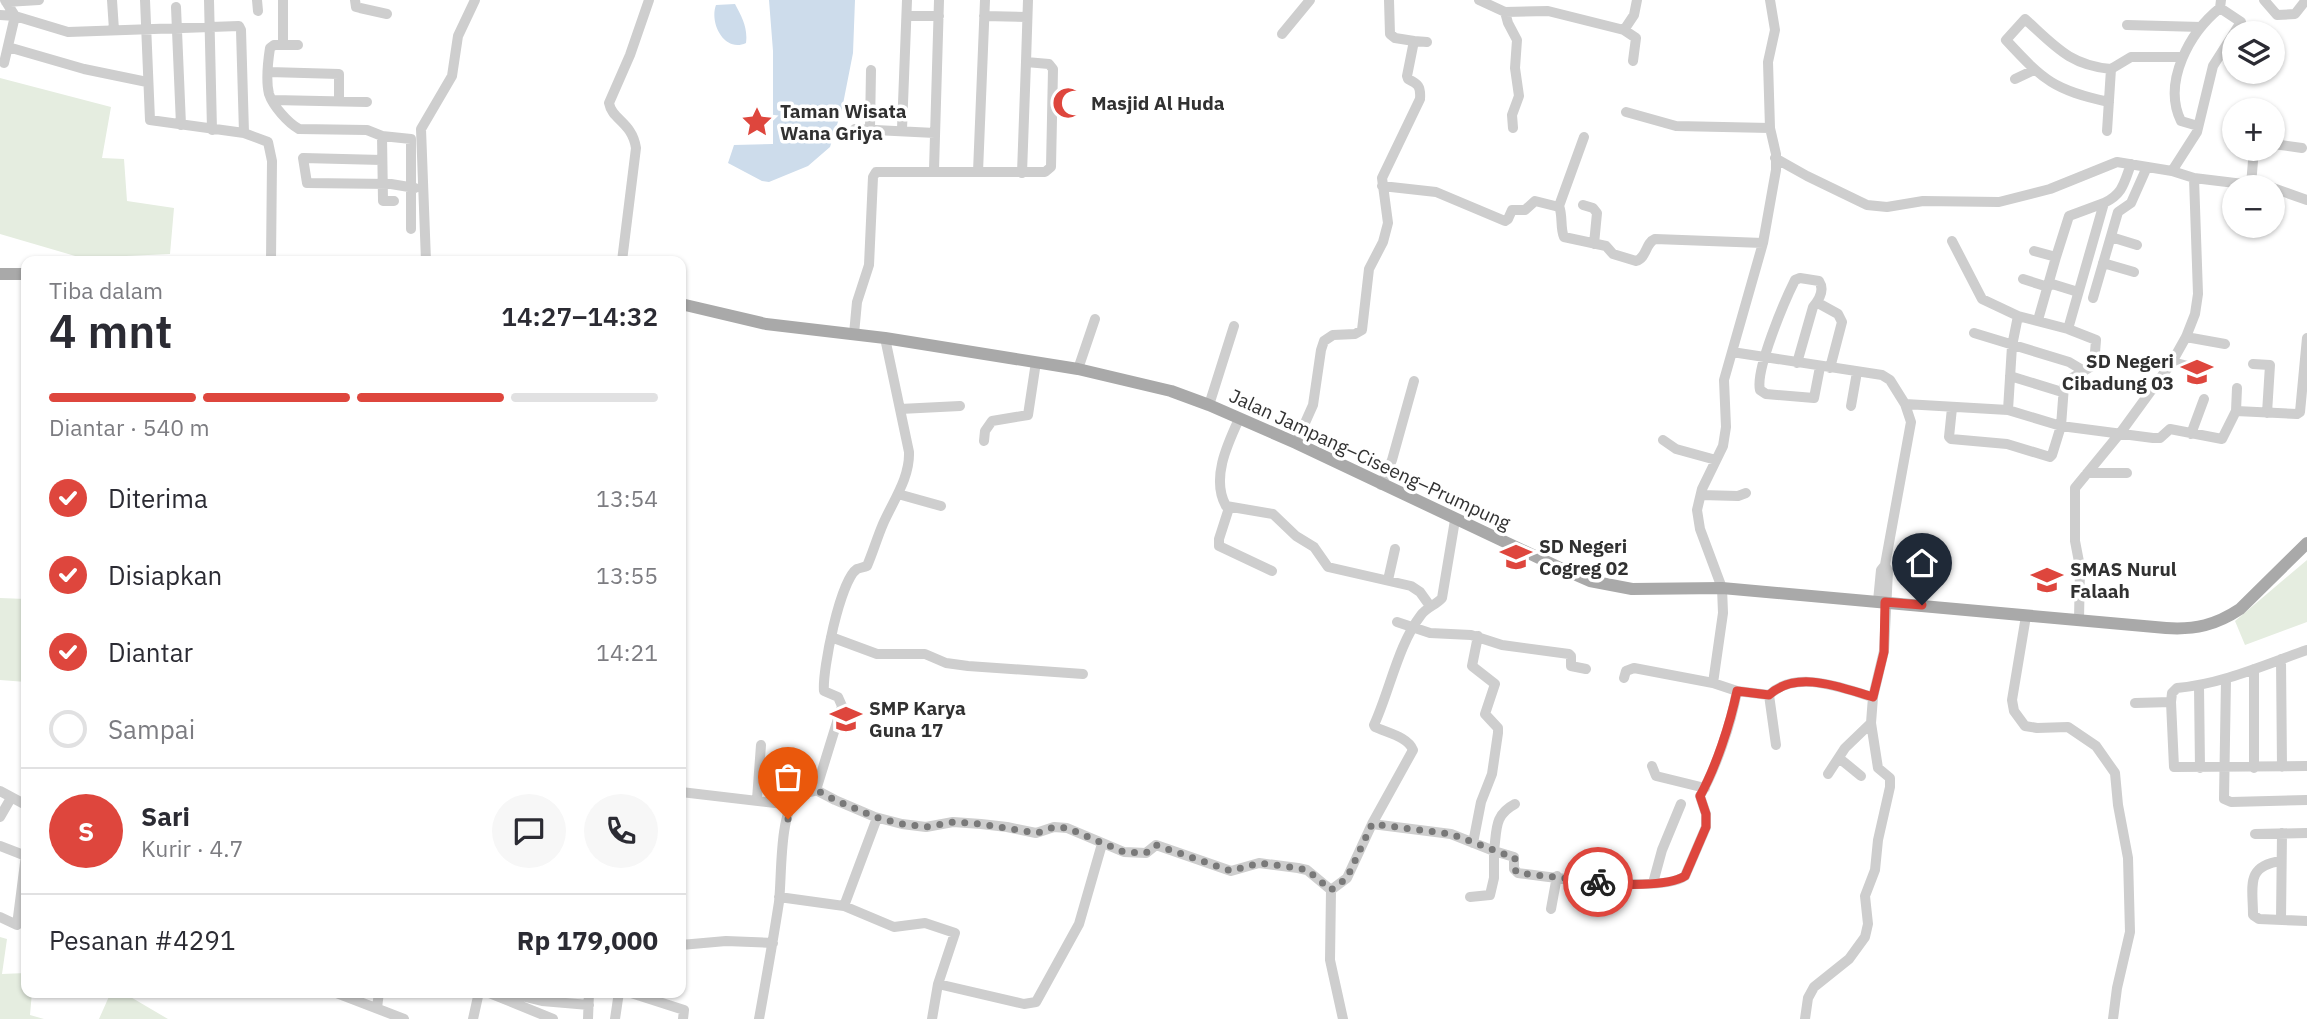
<!DOCTYPE html>
<html lang="id">
<meta charset="utf-8">
<style>
:root{--surface:#fff;--page:#f7f7f7;--text:#2b2b33;--muted:#7c7c81;--line:#e1e1e2;--accent:#de463d}
body{margin:0;font-family:"IBM Plex Sans",sans-serif;background:var(--page);color:var(--text);height:100vh;display:flex;flex-direction:column;font-size:26px;white-space:nowrap}
*{box-sizing:border-box;margin:0}
p{font-size:23px;color:var(--muted)}
.icon{flex:none;width:38px;height:38px;fill:none;stroke:currentColor;stroke-width:2;stroke-linecap:round;stroke-linejoin:round}
.map{position:relative;flex:1;overflow:hidden}
.details{position:absolute;left:21px;top:256px;width:665px;height:742px;display:flex;flex-direction:column;background:var(--surface);border-radius:14px;box-shadow:0 2px 5px #0004}
.details>*{flex:none}
.tools{position:absolute;left:2222px;top:21px;display:grid;gap:14px}
.tools a{display:grid;place-items:center;width:63px;height:63px;border-radius:50%;background:var(--surface);box-shadow:0 2px 5px #0004;font-size:35px}
.pin{position:absolute;display:grid;place-items:center;width:60px;height:60px;color:#fff;margin:-72px -30px;border-radius:50% 50% 50% 0;rotate:-45deg;box-shadow:0 0 7px #0007}
.pin .icon{rotate:45deg}
.courier{position:absolute;display:grid;place-items:center;width:70px;height:70px;margin:-35px;border:5px solid #de463d;border-radius:50%;background:#fff;color:#222;box-shadow:0 2px 9px #0007}
.summary em{font-style:normal;font-weight:600}
.summary div{display:flex;flex-direction:column-reverse}
.summary{display:flex;align-items:center;justify-content:space-between;height:119px;padding:0 28px}
h1{font-size:46px;font-weight:600;line-height:52px}
.bar{display:grid;grid-template-columns:repeat(4,1fr);gap:10px 7px;align-content:center;height:84px;padding:0 28px}
.bar i{height:9px;border-radius:5px;background:var(--line)}
.bar .on{background:var(--accent)}
.bar p{grid-column:span 4}
.line{display:flex;align-items:center;gap:18px;padding:0 28px;border-top:2px solid var(--line)}
.line div{flex:1}
.round{display:grid;place-items:center;flex:none;width:74px;height:74px;border-radius:37px;background:var(--page)}
ol{padding:0 28px;list-style:none}
li{display:flex;align-items:center;gap:21px;height:77px}
li p{margin-inline-start:auto}
li .icon{padding:7px;border-radius:50%;background:var(--accent);color:#fff;stroke-width:4}
li:last-child{color:var(--muted)}
li i{width:38px;height:38px;border:4px solid var(--line);border-radius:50%}
.map>svg:first-child{display:block}
.green{fill:#e5ede0}
.water{fill:#cddceb}
.lines{fill:none;stroke-linecap:round;stroke-linejoin:round}
.minor{stroke:#cecece;stroke-width:10}
.major{stroke:#a9a9a9;stroke-width:12}
.done{stroke:#797979;stroke-width:7;stroke-dasharray:0 12.6}
.route{stroke:#de463d;stroke-width:9}
.labels{text-anchor:middle;stroke-width:7;stroke-linejoin:round;paint-order:stroke}
.poi-label{font-size:19px;font-weight:bold;fill:#313131;stroke:#fff;text-anchor:start}
.street-label{font-size:19px;fill:#313131;stroke:#fff}
</style>
<div class="map">
<svg width="2307" height="1019" viewBox="0 0 2307 1019">
<rect width="100%" height="100%" fill="#fff"/>
<path class="green" d="M0,78L111,107L102,158L124,159L127,201L174,208L170,254L82,258L0,234Z
M2307,560V622L2245,645L2235,621Z
M0,598L26,599V682L0,680Z
M0,937L7,939L2,974L26,973V992H32L30,1015L44,1019H0Z
M111,992H122L168,1019H99Z"/>
<path class="water" d="M769,0H855L853,53L842,109L830,147L808,166L769,182L762,181L728,163L734,145L773,144V51Z
M735,4C742,17 748,28 746,43C725,53 709,24 716,5Z"/>
<g class="lines">
<path class="minor" d="M5,0L15,16L68,32L239,26L241,30L244,133
M112,0L114,30
M145,0L150,120L244,133L268,142L272,161L271,261
M209,0L212,130
M257,0L258,11
M283,0V45
M355,0L356,7L360,8L387,14
M1389,0L1390,34L1395,38L1414,41
M1479,0L1505,12L1548,11L1624,30L1634,15L1637,0
M2264,0L2277,15L2295,14L2306,0
M6,2L39,0
M176,7L181,125
M1505,12L1508,23L1517,40L1515,68L1519,96L1512,115L1513,128
M0,15L15,16L4,63
M907,16H939
M984,16L1027,17
M2127,25L2201,27
M1624,30L1636,38L1633,61
M1282,34L1310,0
M298,45H274L270,48C268,61 266,82 269,94C273,106 288,123 299,129L367,130L382,136L411,139V229
M8,47L84,69L147,82
M269,72L339,74V101
M2015,79L2034,70
M273,100L367,102
M2109,102C2054,90 2044,81 2006,40L2025,19C2055,46 2069,65 2111,69
M1626,112L1676,126L1770,128
M2198,126L2181,121C2162,82 2190,32 2220,8
M870,128L871,70
M855,129L935,133
M902,129L907,0
M2107,131L2111,69L2131,57H2183
M382,136L383,201H394
M1584,137L1559,206C1563,215 1560,229 1564,237L1606,246L1613,254L1636,261C1647,258 1645,243 1655,239L1763,243
M2273,144L2302,148
M1775,158L1807,176L1867,205L1887,207L1923,201L1999,202L2050,189L2117,162L2172,171L2194,178
M382,160L303,158L307,183L391,184L415,188
M934,170L939,0
M2172,171L2197,132L2213,66L2241,22L2220,8L2221,0
M978,172L985,0
M1022,173L1026,62
M2251,185L2254,149
M1382,186L1436,192L1505,221L1508,219L1512,210H1525L1535,201L1559,207
M2273,188L2307,200
M2104,203C2123,194 2124,183 2131,164
M1583,205L1593,208L1597,213L1594,244
M2111,237L2137,245
M1952,241L1982,299L2018,316
M2034,251L2056,257L2038,320
M2056,257L2069,216L2104,203L2068,329
M426,261L421,129L452,76L458,36L475,0
M622,261L636,148C632,122 612,120 609,103L630,55L649,0
M2103,263L2134,272
M2023,279L2048,287
M2049,283L2078,292
M2093,298L2118,212L2131,203L2147,167
M1818,303L1838,314L1842,322L1830,368
M1974,333L2069,362L2084,371
M854,334L857,302L869,265L873,177L876,172H1045L1051,167L1053,69L1049,64L1026,62L1028,0
M2186,337L2225,344
M1732,352L1882,375L1890,380L1905,404L1911,422L1885,565L1881,570L1878,601
M2172,362L2192,367
M1797,363L1813,307C1819,300 1825,290 1819,281L1800,278L1795,280C1785,300 1755,370 1760,390L1766,394L1814,398L1820,367
M2253,364L2270,365L2267,413
M1078,369L1095,319
M2010,376L2062,392
M1905,404L2008,410L2061,426L2153,438H2160L2170,429L2222,439L2236,411L2297,414L2300,412L2307,338
M1209,405L1234,326
M1851,406L1857,372
M1952,408L1949,437L1951,439L2007,444L2050,457L2052,455L2061,426L2064,386L2070,379L2094,365L2096,340L2068,329L2018,316L2012,346L2008,410
M900,409L960,406
M2236,411L2237,388
M1239,419C1227,445 1211,479 1226,506L1273,514L1296,536L1314,547L1328,567L1411,586L1420,592L1430,606
M2191,434L2204,399
M1663,440L1676,449L1716,460
M984,441L985,431L992,421L1028,415L1036,362
M1296,443L1313,405L1321,350L1324,341L1333,335L1355,334L1362,330L1369,269L1383,242L1388,223L1382,178L1420,99C1421,86 1418,84 1408,79L1407,76L1414,41L1427,42
M2087,473H2127
M1381,485L1392,460L1414,381
M898,494L941,506
M1701,495L1738,496L1746,493
M1229,508L1219,539V546L1272,571
M1388,580L1395,549
M2026,616L2012,700L2014,711L2025,726L2037,728L2068,727L2096,746L2115,773L2118,805L2128,858L2130,932L2117,988L2113,1019
M2079,620L2080,567L2075,541V488L2121,432L2172,362L2186,337L2195,314L2198,294L2194,178L2268,187
M1397,622L1430,633L1471,635L1502,645L1569,654L1571,656V666L1586,669
M831,637L877,654H925L946,663L968,666L1083,674
M2307,650C2264,665 2222,684 2177,688L2172,693L2171,702L2174,767L2307,766
M2281,659L2282,767
M1624,678L1626,671L1634,668L1713,683
M2226,679L2224,799L2231,802L2307,800
M2199,686L2200,768
M1737,691L1769,695L1776,745
M1769,695C1796,669 1842,688 1873,697
M2135,703L2171,702
M1839,758L1861,776
M1652,766L1656,776L1705,788
M2254,768V669
M1828,774L1845,748L1871,723
M816,790L842,706L838,697L824,691C822,671 840,580 857,569C860,568 864,567 867,566C873,552 877,538 883,524C893,501 910,478 909,452L885,338
M0,791L26,805
M681,792L792,805
M757,799L761,745
M1515,804C1494,815 1497,829 1494,851L1514,857V869L1518,873C1551,877 1660,894 1685,876L1706,827V814L1700,796C1716,768 1731,724 1737,691L1713,683L1723,613L1722,588L1700,529L1697,510L1702,489L1723,446L1726,427L1724,380L1763,243L1776,170V154L1770,128L1768,62L1775,30L1770,0
M0,817L11,798
M1372,824L1451,834L1494,851V878L1490,895L1470,897
M2255,834L2307,833
M1473,843L1481,802L1492,774L1498,733V728L1485,714L1495,684L1472,666L1478,636
M0,846L26,856
M2281,861C2245,866 2253,886 2253,915L2259,919L2307,921
M1653,883L1662,850L1681,804
M779,897L844,906L894,927L925,923L955,933L938,984
M844,906L877,818
M1551,909L1557,876
M0,917L17,925L26,855
M2281,920L2282,833
M681,945L726,941L773,943
M334,992L404,1019
M487,992L553,1019
M506,992L542,1001L589,1005
M628,992L684,1010L683,1019
M377,1008L379,992
M473,1019L479,992
M588,1019L589,992
M615,1019L619,992
M759,1019C766,980 773,941 779,902C782,876 779,815 797,796C801,791 810,794 816,790L835,800L875,817L902,824L926,827L953,822L981,824L1007,827L1036,833L1054,827L1067,828L1124,852L1146,853L1156,845L1231,871L1259,863L1298,868L1307,870L1331,890
M932,1019L938,984L1024,1004L1036,1002L1079,924L1102,844
M1343,1019L1330,960L1331,890L1347,878L1372,824L1413,750C1408,737 1388,733 1375,727L1374,725C1390,690 1398,645 1421,615C1427,607 1436,605 1442,598L1455,520
M1805,1019L1808,998L1814,987L1849,959L1865,937L1868,924L1865,896L1875,870L1878,840L1890,787V778L1878,768L1871,723L1873,697L1884,651L1888,571L1885,565"/>
<path class="major" d="M0,274H26
M681,304L766,324L885,338L1078,369L1171,391L1209,405L1296,443L1558,567L1590,581L1632,589L1722,588L2166,628C2195,630 2216,625 2240,609L2307,543"/>
</g>
<g class="lines">
<path class="done" d="M788,819L798,794L816,790L835,800L875,817L902,824L926,827L953,822L981,824L1037,833L1054,827L1067,828L1124,852L1146,853L1156,845L1231,871L1259,863L1298,868L1307,870L1331,890L1347,878L1372,824L1451,834L1515,858L1514,869L1518,873L1598,882"/>
<path class="route" d="M1598,882C1618,885 1667,887 1685,876L1706,827V814L1700,796C1716,767 1730,724 1737,691L1769,695C1797,669 1842,688 1873,697L1884,652L1885,602L1922,605"/>
</g>
<defs>
<symbol id="mosque-bare" viewBox="-9 -9 18 18"><path d="M3.5-4.9A6 6 0 1 0 3.5 4.9A5 5 0 1 1 3.5-4.9Z" fill="#de463d" stroke="#fff" stroke-width="2.5" paint-order="stroke"/></symbol>
<symbol id="sight-bare" viewBox="-9 -9 18 18"><path d="M0-6L1.8-2.2L6-1.7L2.9 1.2L3.7 5.4L0 3.3L-3.7 5.4L-2.9 1.2L-6-1.7L-1.8-2.2Z" fill="#de463d" stroke="#fff" stroke-width="2.5" paint-order="stroke"/></symbol>
<symbol id="school-bare" viewBox="-9 -9 18 18"><path d="M0-5L7-2L0 1L-7-2ZM-4 1L0 2.5L4 1V4Q0 6-4 4Z" fill="#de463d" stroke="#fff" stroke-width="2.5" paint-order="stroke"/></symbol>
</defs>
<g fill-rule="evenodd">
<use href="#mosque-bare" x="1046" y="81" width="44" height="44"/>
<use href="#sight-bare" x="735" y="100" width="44" height="44"/>
<use href="#school-bare" x="2175" y="350" width="44" height="44"/>
<use href="#school-bare" x="1494" y="535" width="44" height="44"/>
<use href="#school-bare" x="2025" y="558" width="44" height="44"/>
<use href="#school-bare" x="824" y="697" width="44" height="44"/>
</g>
<g class="labels">
<g class="poi-label">
<text x="1091" y="110">Masjid Al Huda</text>
<text x="780" y="118">Taman Wisata<tspan x="780" dy="22">Wana Griya</tspan></text>
<text x="2174" y="368" text-anchor="end">SD Negeri<tspan x="2174" dy="22">Cibadung 03</tspan></text>
<text x="1539" y="553">SD Negeri<tspan x="1539" dy="22">Cogreg 02</tspan></text>
<text x="2070" y="576">SMAS Nurul<tspan x="2070" dy="22">Falaah</tspan></text>
<text x="869" y="715">SMP Karya<tspan x="869" dy="22">Guna 17</tspan></text>
</g>
<g class="street-label">
<text transform="translate(1370 459) rotate(25)" y="7">Jalan Jampang–Ciseeng–Prumpung</text>
</g>
</g>
</svg>
<div class="tools">
<a><svg class="icon" aria-label="layers" viewBox="0 0 24 24"><path d="M12 4l9 5-9 5-9-5zM3 14l9 5 9-5"/></svg></a>
<a>+</a>
<a>−</a>
</div>
<div class="pin" style="left:788px;top:819px;background:#ea580c"><svg class="icon" aria-label="bag" viewBox="0 0 24 24"><path d="M5 8h14l-1 12H6zM9 8a3 3 0 0 1 6 0"/></svg></div>
<div class="pin" style="left:1922px;top:605px;background:#1f2937"><svg class="icon" aria-label="home" viewBox="0 0 24 24"><path d="M3 11l9-7 9 7M6 9v11h12V9"/></svg></div>
<div class="courier" style="left:1598px;top:882px"><svg class="icon" aria-label="bike" viewBox="0 0 24 24"><circle cx="6" cy="16" r="4"/><circle cx="18" cy="16" r="4"/><path d="M6 16l4-8h5l3 8M10 8l3 8H6M13 5h3"/></svg></div>
<section class="details">
<div class="summary"><div><h1>4 mnt</h1><p>Tiba dalam</p></div><em>14:27–14:32</em></div>
<div class="bar"><i class="on"></i><i class="on"></i><i class="on"></i><i></i><p>Diantar · 540 m</p></div>
<ol>
<li><svg class="icon" aria-label="check" viewBox="0 0 24 24"><path d="M5 12l5 5 9-10"/></svg>Diterima<p>13:54</p></li>
<li><svg class="icon" aria-label="check" viewBox="0 0 24 24"><path d="M5 12l5 5 9-10"/></svg>Disiapkan<p>13:55</p></li>
<li><svg class="icon" aria-label="check" viewBox="0 0 24 24"><path d="M5 12l5 5 9-10"/></svg>Diantar<p>14:21</p></li>
<li><i></i>Sampai</li>
</ol>
<div class="line" style="height:126px"><b class="round" style="background:var(--accent);color:#fff">S</b><div><b>Sari</b><p>Kurir · 4.7</p></div><a class="round"><svg class="icon" aria-label="chat" viewBox="0 0 24 24"><path d="M4 5h16v11H9l-5 4z"/></svg></a><a class="round"><svg class="icon" aria-label="phone" viewBox="0 0 24 24"><path d="M5 4h4l2 5-3 2q2 4 5 5l2-3 5 2v4C11 20 4 13 5 4z"/></svg></a></div>
<div class="line" style="height:91px"><div>Pesanan #4291</div><b>Rp 179,000</b></div>
</section>
</div>
